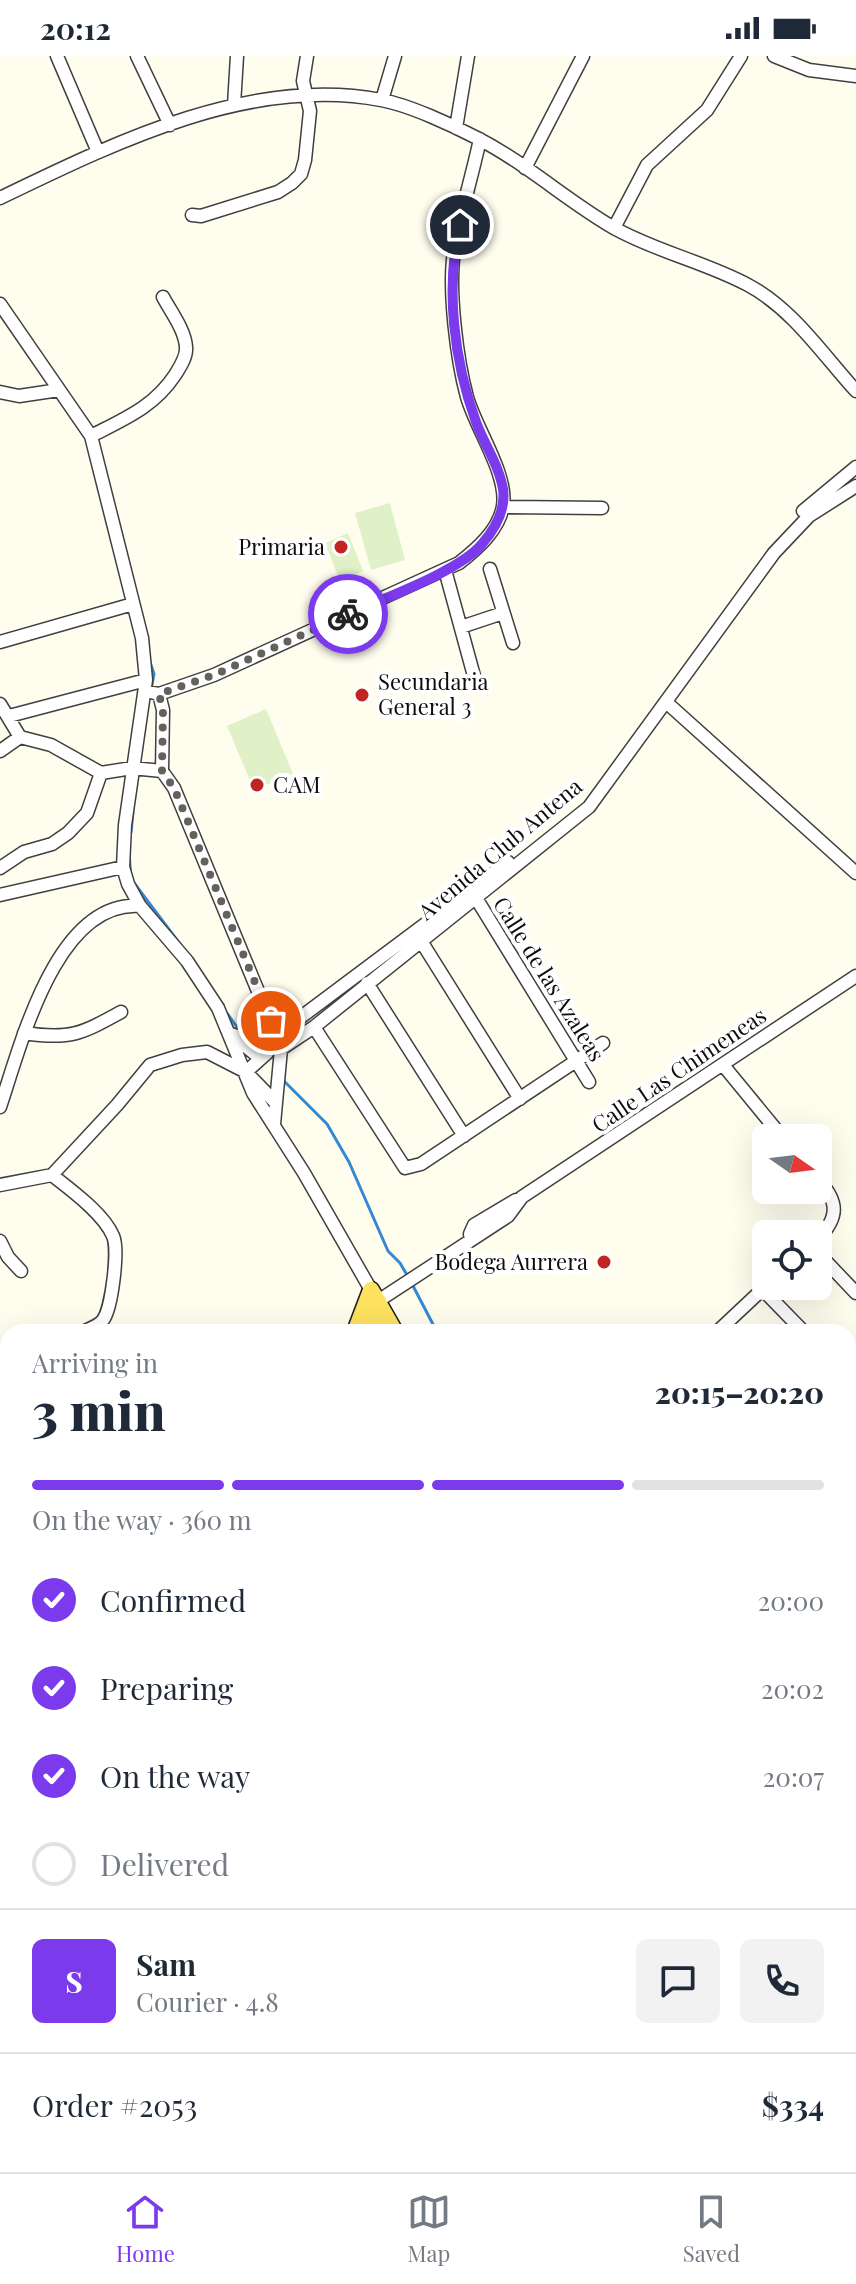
<!DOCTYPE html>
<meta charset="utf-8">
<style>
:root{--surface:#fff;--page:#f2f2f3;--text:#1f2937;--muted:#747a83;--line:#e0e1e3;--accent:#7c3aed}
body{margin:0;font-family:"Playfair Display",serif;background:var(--page);color:var(--text);height:100vh;display:flex;flex-direction:column;font-size:30px;white-space:nowrap}
*{box-sizing:border-box;margin:0}
p{font-size:26px;color:var(--muted)}
.icon{flex:none;width:44px;height:44px;fill:none;stroke:currentColor;stroke-width:2;stroke-linecap:round;stroke-linejoin:round}
.map{position:relative;flex:1;overflow:hidden}
.side{position:absolute;left:0px;top:1268px;width:856px;height:848px;display:flex;flex-direction:column;background:var(--surface);border-radius:24px 24px 0 0;box-shadow:0 8px 32px #0002}
.side>*{flex:none}
.needle{width:52px;rotate:104deg}
.tools{position:absolute;left:752px;top:1068px;display:grid;gap:16px}
.tools a{display:grid;place-items:center;width:80px;height:80px;border-radius:12px;background:var(--surface);box-shadow:0 8px 32px #0002;font-size:40px}
.pin{position:absolute;display:grid;place-items:center;width:68px;height:68px;color:#fff;margin:-34px;border:4px solid #fff;border-radius:50%;box-shadow:0 2px 8px #0007}
.courier{position:absolute;display:grid;place-items:center;width:80px;height:80px;margin:-40px;border:6px solid #7c3aed;border-radius:50%;background:#fff;color:#222;box-shadow:0 2px 10px #0007}
.summary em{font-style:normal;font-weight:800}
.summary div{display:flex;flex-direction:column-reverse}
.summary{display:flex;align-items:center;justify-content:space-between;height:136px;padding:0 32px}
h1{font-size:52px;font-weight:800;line-height:60px}
.bar{display:grid;grid-template-columns:repeat(4,1fr);gap:12px 8px;align-content:center;height:96px;padding:0 32px}
.bar i{height:10px;border-radius:6px;background:var(--line)}
.bar .active{background:var(--accent)}
.bar p{grid-column:span 4}
.line{display:flex;align-items:center;gap:20px;padding:0 32px;border-top:2px solid var(--line)}
.line div{flex:1}
.round{display:grid;place-items:center;flex:none;width:84px;height:84px;border-radius:12px;background:var(--page)}
ol{padding:0 32px;list-style:none}
li{display:flex;align-items:center;gap:24px;height:88px}
li p{margin-inline-start:auto}
li .icon{padding:8px;border-radius:50%;background:var(--accent);color:#fff;stroke-width:4}
li:last-child{color:var(--muted)}
li i{width:44px;height:44px;border:4px solid var(--line);border-radius:50%}
.status{display:flex;justify-content:space-between;align-items:center;height:56px;padding:0 40px;background:var(--surface);direction:ltr}
.status svg{height:22px;fill:currentColor}
.tab-bar{display:flex;justify-content:space-around;align-items:center;height:112px;border-top:2px solid var(--line);background:var(--surface);font-size:22px;color:var(--muted)}
.tab-bar a{display:grid;justify-items:center;gap:4px}
.tab-bar .active{color:var(--accent)}
.map>svg:first-child{display:block}
.green{fill:#ceebb6}
.pitch{fill:#e0f1c8}
.lines{fill:none;stroke-linecap:round;stroke-linejoin:round}
.stream{stroke:#3588d2;stroke-width:3}
.minor-casing{stroke:#404040;stroke-width:15}
.major-casing{stroke:#1e1e1e;stroke-width:19}
.minor{stroke:#fff;stroke-width:12}
.major{stroke:#fde260;stroke-width:16}
.done{stroke:#62615c;stroke-width:8;stroke-dasharray:0 14.4}
.route{stroke:#7c3aed;stroke-width:10}
.poi-dot{fill:#c22421;stroke:#fff;stroke-width:3}
.labels{text-anchor:middle;stroke-width:8;stroke-linejoin:round;paint-order:stroke}
.poi-label{font-size:22px;fill:#0d0d0d;stroke:#fff;text-anchor:end}
.street-label{font-size:22px;fill:#0d0d0d;stroke:#fff}
</style>
<div class="status"><b>20:12</b><svg viewBox="0 0 49 12"><path d="M0 12V9h3v3zM5 12V6h3v6zM10 12V3h3v9zM15 12V0h3v12zM26 1h20v11H26zM47 4h2v5h-2z"/></svg></div>
<div class="map">
<svg width="856" height="2116" viewBox="0 0 856 2116">
<rect width="100%" height="100%" fill="#fffdee"/>
<path class="green" d="M848,1641L856,1644V1694L848,1693Z
M41,2108H143V2116L12,2115Z"/>
<path class="pitch" d="M390,447L405,504L371,514L355,457Z
M348,477L363,515L340,525L325,487Z
M266,653L293,718L254,734L227,670Z"/>
<g class="lines">
<path class="stream" d="M150,606L154,618L151,634
M131,776L133,756
M129,796L131,823L180,888
M227,957L241,977
M282,1023L327,1068L349,1106L388,1195L400,1207L407,1219
M411,1226L437,1276
M848,1349L856,1342
M848,1932L856,1939"/>
<defs>
<path id="minor" d="M57,0L98,96
M137,0L170,69
M774,0L809,14L856,20
M382,44L395,0
M234,49L237,0
M456,72L468,0
M525,112L583,0
M0,142C114,87 251,19 381,44C409,49 452,69 477,82C526,107 567,145 614,172C657,196 705,206 748,229C793,253 823,299 856,335
M192,159L201,160L278,136L292,127L301,118L305,104L310,55L303,25L307,0
M614,172L647,109L707,54L741,0
M0,248L91,380L142,582L146,624L125,769L123,811L128,828L140,850L187,905L218,952L253,1037L304,1117L371,1234
M0,336L19,340L59,334
M91,380C124,363 154,351 175,319C180,311 187,301 186,291C185,274 171,256 163,241
M503,451L602,452
M803,455L856,411
M490,513L513,587
M445,514L474,620
M461,571L503,557
M0,586L133,548
M145,635L159,638L214,619L459,507C477,493 499,474 503,450C508,418 476,373 467,341C457,304 448,234 454,196C460,158 472,121 480,83
M159,638L163,654L162,715L174,732L279,986
M666,646L856,817
M0,648L20,681L51,689L101,717L132,712L162,715
M9,660L146,624
M0,695L20,681
M0,812L24,796L52,788L68,777L87,757L101,717
M0,839L123,811
M476,842L589,1026
M421,885L520,1043
M367,927L464,1080
M314,971L405,1112L421,1108L603,987
M24,977C70,984 81,978 121,956
M231,978C244,983 256,982 268,975L271,965
M240,982L244,989L260,1002
M723,1009L783,1082
M246,1016L267,997L277,979L508,806
M0,1051C21,989 56,844 140,850
M274,1068L281,993L314,971L589,751L774,497L809,460L856,430
M52,1119C71,1134 104,1158 113,1180C119,1193 112,1252 103,1264C99,1270 89,1273 82,1276
M818,1123C839,1146 839,1161 818,1183
M0,1129L52,1119L117,1049L150,1009L182,999L207,996L246,1016L275,1046
M471,1184L470,1178L474,1169L516,1144
M0,1185L8,1201L21,1215
M818,1197L856,1237
M762,1233L804,1276
M378,1245L508,1160L522,1141L856,920
M717,1276L766,1230
M0,1307L8,1305
M848,1323L856,1332
M848,1552L856,1510
M0,1562L8,1568
M848,1572L856,1575
M0,1589L8,1596
M848,1635L856,1639
M848,2092L856,2084
M280,2108L284,2116
M291,2108L295,2116
M608,2116L627,2108
M827,2116L834,2108"/>
<path id="major" d="M371,1234L395,1276
M355,1276L371,1234
M371,1276L378,1245
M0,1868L8,1838
M848,1909L856,1916
M8,1916L0,2000L8,2081
M848,1953L856,1959
M14,2108L16,2116"/>
</defs>
<use href="#minor" class="minor-casing"/>
<use href="#major" class="major-casing"/>
<use href="#minor" class="minor"/>
<use href="#major" class="major"/>
</g>
<g class="lines">
<path class="done" d="M271,965L174,732L162,715L163,654L159,638L214,619L348,558"/>
<path class="route" d="M348,558C382,543 460,515 482,488C495,473 506,454 503,433C499,409 484,388 476,366C454,305 445,232 460,169"/>
</g>
<g class="poi-dot">
<circle cx="341" cy="491" r="8"/>
<circle cx="362" cy="639" r="8"/>
<circle cx="257" cy="729" r="8"/>
<circle cx="604" cy="1206" r="8"/>
</g>
<g class="labels">
<g class="poi-label">
<text x="325" y="499">Primaria</text>
<text x="378" y="634" text-anchor="start">Secundaria<tspan x="378" dy="25">General 3</tspan></text>
<text x="273" y="737" text-anchor="start">CAM</text>
<text x="588" y="1214">Bodega Aurrera</text>
</g>
<g class="street-label">
<text transform="translate(500 793) rotate(-40)" y="8">Avenida Club Antena</text>
<text transform="translate(549 923) rotate(58)" y="8">Calle de las Azaleas</text>
<text transform="translate(679 1014) rotate(-34)" y="8">Calle Las Chimeneas</text>
</g>
</g>
</svg>
<div class="tools">
<a><svg class="needle" viewBox="-14 -14 28 28"><path d="M0-13l5 13h-10z" fill="#e53935"/><path d="M0 13l5-13h-10z" fill="#747a83"/></svg></a>
<a><svg class="icon" aria-label="locate" viewBox="0 0 24 24"><circle cx="12" cy="12" r="6"/><path d="M12 2v4M12 18v4M2 12h4M18 12h4"/></svg></a>
</div>
<div class="pin" style="left:271px;top:965px;background:#ea580c"><svg class="icon" aria-label="bag" viewBox="0 0 24 24"><path d="M5 8h14l-1 12H6zM9 8a3 3 0 0 1 6 0"/></svg></div>
<div class="pin" style="left:460px;top:169px;background:#1f2937"><svg class="icon" aria-label="home" viewBox="0 0 24 24"><path d="M3 11l9-7 9 7M6 9v11h12V9"/></svg></div>
<div class="courier" style="left:348px;top:558px"><svg class="icon" aria-label="bike" viewBox="0 0 24 24"><circle cx="6" cy="16" r="4"/><circle cx="18" cy="16" r="4"/><path d="M6 16l4-8h5l3 8M10 8l3 8H6M13 5h3"/></svg></div>
<section class="side">
<div class="summary"><div><h1>3 min</h1><p>Arriving in</p></div><em>20:15–20:20</em></div>
<div class="bar"><i class="active"></i><i class="active"></i><i class="active"></i><i></i><p>On the way · 360 m</p></div>
<ol>
<li><svg class="icon" aria-label="check" viewBox="0 0 24 24"><path d="M5 12l5 5 9-10"/></svg>Confirmed<p>20:00</p></li>
<li><svg class="icon" aria-label="check" viewBox="0 0 24 24"><path d="M5 12l5 5 9-10"/></svg>Preparing<p>20:02</p></li>
<li><svg class="icon" aria-label="check" viewBox="0 0 24 24"><path d="M5 12l5 5 9-10"/></svg>On the way<p>20:07</p></li>
<li><i></i>Delivered</li>
</ol>
<div class="line" style="height:144px"><b class="round" style="background:var(--accent);color:#fff">S</b><div><b>Sam</b><p>Courier · 4.8</p></div><a class="round"><svg class="icon" aria-label="chat" viewBox="0 0 24 24"><path d="M4 5h16v11H9l-5 4z"/></svg></a><a class="round"><svg class="icon" aria-label="phone" viewBox="0 0 24 24"><path d="M5 4h4l2 5-3 2q2 4 5 5l2-3 5 2v4C11 20 4 13 5 4z"/></svg></a></div>
<div class="line" style="height:104px"><div>Order #2053</div><b>$334</b></div>
</section>
</div>
<nav class="tab-bar">
<a class="active"><svg class="icon" aria-label="home" viewBox="0 0 24 24"><path d="M3 11l9-7 9 7M6 9v11h12V9"/></svg>Home</a>
<a><svg class="icon" aria-label="map" viewBox="0 0 24 24"><path d="M3 6l6-2 6 2 6-2v14l-6 2-6-2-6 2zM9 4v14M15 6v14"/></svg>Map</a>
<a><svg class="icon" aria-label="saved" viewBox="0 0 24 24"><path d="M7 4h10v16l-5-4-5 4z"/></svg>Saved</a>
</nav>
